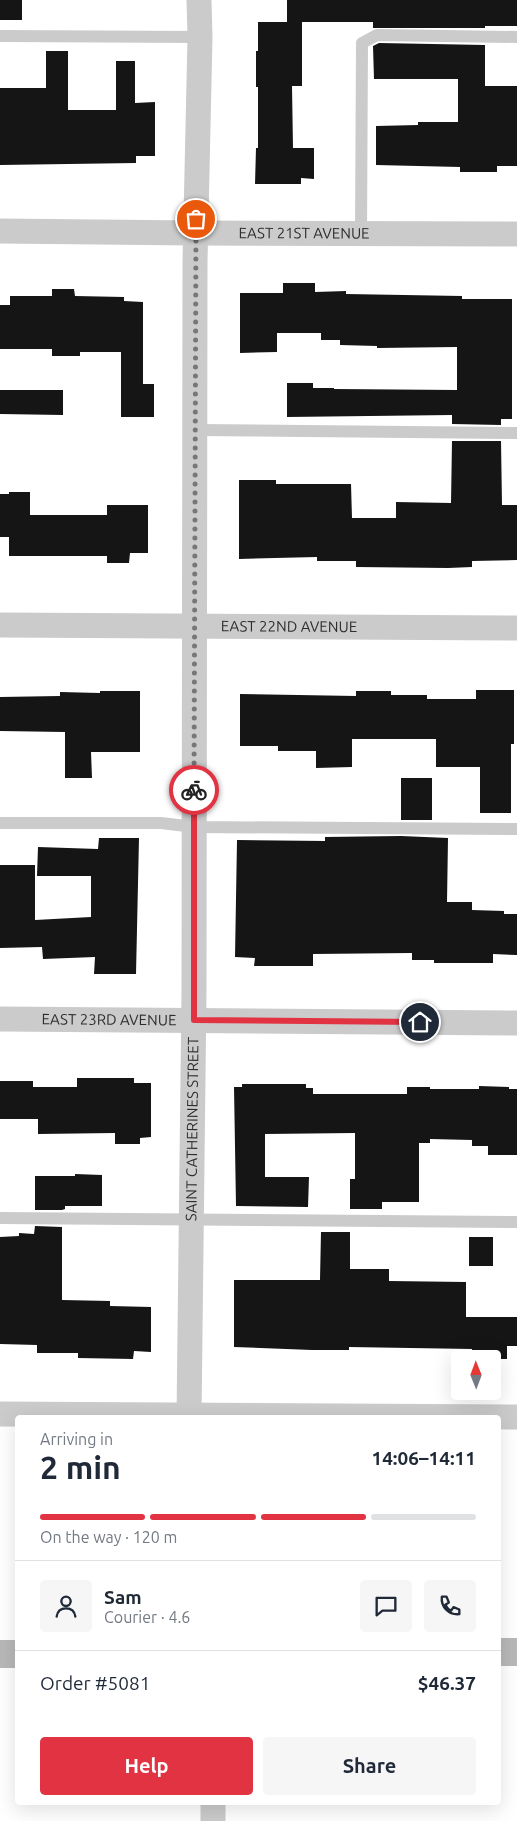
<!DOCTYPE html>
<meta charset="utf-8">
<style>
:root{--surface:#fff;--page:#f6f6f7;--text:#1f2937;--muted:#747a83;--line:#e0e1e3;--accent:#e23343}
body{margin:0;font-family:Ubuntu,sans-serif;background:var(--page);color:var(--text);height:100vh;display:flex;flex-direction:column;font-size:19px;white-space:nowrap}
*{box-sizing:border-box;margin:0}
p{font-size:16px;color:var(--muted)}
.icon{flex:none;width:28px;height:28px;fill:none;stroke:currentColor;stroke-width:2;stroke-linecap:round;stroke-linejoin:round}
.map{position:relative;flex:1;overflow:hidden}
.side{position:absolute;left:15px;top:1415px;width:486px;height:390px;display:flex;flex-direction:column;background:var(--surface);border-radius:5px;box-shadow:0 5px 20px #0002}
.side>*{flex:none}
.needle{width:32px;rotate:359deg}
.controls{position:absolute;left:451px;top:1350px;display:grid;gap:10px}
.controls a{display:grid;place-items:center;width:50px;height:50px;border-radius:5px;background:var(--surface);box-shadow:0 5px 20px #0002;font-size:25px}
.pin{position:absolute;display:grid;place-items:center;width:42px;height:42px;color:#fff;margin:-21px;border:2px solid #fff;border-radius:50%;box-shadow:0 1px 5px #0007}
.courier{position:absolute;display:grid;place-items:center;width:50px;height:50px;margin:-25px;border:4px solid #e23343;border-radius:50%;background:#fff;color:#222;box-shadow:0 1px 6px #0007}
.headline em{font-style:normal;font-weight:700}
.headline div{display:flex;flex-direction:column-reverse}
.headline{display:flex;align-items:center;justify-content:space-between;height:85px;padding:0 25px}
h1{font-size:32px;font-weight:700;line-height:38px}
.bar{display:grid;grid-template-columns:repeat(4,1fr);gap:8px 5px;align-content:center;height:60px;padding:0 25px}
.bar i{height:6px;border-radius:4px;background:var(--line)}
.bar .active{background:var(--accent)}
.bar p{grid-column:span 4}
.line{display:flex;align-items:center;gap:12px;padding:0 25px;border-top:1px solid var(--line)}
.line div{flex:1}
.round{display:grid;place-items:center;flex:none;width:52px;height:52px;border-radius:5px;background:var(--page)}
.action{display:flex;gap:10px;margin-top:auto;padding:10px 25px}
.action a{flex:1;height:58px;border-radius:5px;background:var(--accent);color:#fff;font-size:20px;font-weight:700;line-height:58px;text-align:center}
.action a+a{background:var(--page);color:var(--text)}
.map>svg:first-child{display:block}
.building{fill:#151515}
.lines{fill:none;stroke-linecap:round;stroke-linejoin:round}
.lane{stroke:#cbcbcb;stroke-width:12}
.street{stroke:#cbcbcb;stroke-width:25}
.secondary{stroke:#b8b8b8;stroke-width:28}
.done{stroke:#777;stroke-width:5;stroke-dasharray:0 9}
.route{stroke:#e23343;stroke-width:6}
.labels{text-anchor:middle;stroke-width:5;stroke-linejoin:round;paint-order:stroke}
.street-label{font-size:15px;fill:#2e2e2e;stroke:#fff}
</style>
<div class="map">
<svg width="517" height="1821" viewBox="0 0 517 1821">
<rect width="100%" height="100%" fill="#fff"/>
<path class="building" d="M0,0H22V20H0Z
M287,0H517V26H485V28H373V22H302V86H292L293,148H314V179L301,178V184H255L256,148H258V87H256V51H258V22H287Z
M379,43L485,45V86H517V166H497V172H460V167L376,165V126L418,125V122H458V79H374L373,46Z
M46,51H68V110H116V61H135V103L155,102V156H136V163L0,165V88H46Z
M283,283H315V292L346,291V294L462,296V299H512V419H501V425L452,424V415L287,417V383H313V388H334V389L457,390V347L377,348V346L340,345V340H321V333H277V352L240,353V293H283Z
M52,289H74L75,296L124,297V301L143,302V384H154V417H121V352H80V356H52V349H0V305H10V296H52Z
M0,390H63V415L0,414Z
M452,441H501L502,505H517V560L472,561V567L448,568L356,567V561H317V557L239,559V480H276V484H351L352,518H396V502L451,503Z
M9,492H30V515H107V505H148V553H130L129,563H107V556H9V537H0V494H9Z
M476,690H514V744H511V813H480V767H436V739H352V767L316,768V751H278V746H240V694L356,696V691H391V695H427V699H476Z
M100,691H140V752H91L92,778H65V732L0,731V697L60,696V692L100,693Z
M401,778H432V820H401Z
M401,836L448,838L447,902H472V910L504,911V914H517V955L493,954V963H434V960H412V953L313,954V966H254L255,958L235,957L237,840L325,841V837Z
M99,838H139L136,974H94L95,957L43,959L42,947L0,948V865H35V920L91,917V876H37L38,847L98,849Z
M77,1078H134V1083H151V1137L140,1138V1144H115V1133L38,1134V1119H0V1081H33V1087H77Z
M242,1084H306V1088H313V1094H407V1087H430V1089H479V1086L509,1087V1089H517V1155H488V1146H472V1140L430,1139V1143H419V1202H382V1209H350V1179H355V1133L265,1134V1177H309L308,1207L236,1206L234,1087H242Z
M75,1174L102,1175V1206H65V1209L62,1210H35V1176H75Z
M35,1226L62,1227V1300L110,1301V1306L151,1307V1352L134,1351L133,1359L78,1358V1353H37V1345L0,1344V1237L19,1236V1233L34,1234Z
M321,1232H350V1269H389V1281L466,1282V1317H517V1346H507V1359H472V1349L349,1347V1350H312L234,1347V1280H320Z
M469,1237H493V1266H469Z"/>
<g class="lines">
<path class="lane" d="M0,36L200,37
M361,233L362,43L377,35L517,37
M196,430L517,433
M0,823H161L194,827L517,829
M0,1218L517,1222"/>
<g class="street">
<path id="s1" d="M0,231L195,233L517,234"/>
<path id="s2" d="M0,625L517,628"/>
<path id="s3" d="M0,1019L517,1023"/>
<path d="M0,1414L517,1417"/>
<path id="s4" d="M189,1418L194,991L195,262L200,37L199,0"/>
<path d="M213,1802V1821"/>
</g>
<path class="secondary" d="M499,1652H517
M0,1654H18"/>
</g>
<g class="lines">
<path class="done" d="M194,790L196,219"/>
<path class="route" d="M194,790V1020L420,1022"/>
</g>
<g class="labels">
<g class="street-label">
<text dy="5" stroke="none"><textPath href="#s1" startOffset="304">EAST 21ST AVENUE</textPath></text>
<text dy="5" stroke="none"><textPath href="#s2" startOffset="289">EAST 22ND AVENUE</textPath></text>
<text dy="5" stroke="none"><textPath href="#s3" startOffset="109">EAST 23RD AVENUE</textPath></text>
<text dy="5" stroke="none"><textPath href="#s4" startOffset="289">SAINT CATHERINES STREET</textPath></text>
</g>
</g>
</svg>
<div class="controls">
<a><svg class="needle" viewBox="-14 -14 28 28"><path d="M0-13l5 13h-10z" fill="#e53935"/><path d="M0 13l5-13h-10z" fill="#747a83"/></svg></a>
</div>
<div class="pin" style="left:196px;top:219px;background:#ea580c"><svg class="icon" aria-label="bag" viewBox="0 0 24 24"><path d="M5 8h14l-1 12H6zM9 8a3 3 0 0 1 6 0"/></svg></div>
<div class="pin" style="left:420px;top:1022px;background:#1f2937"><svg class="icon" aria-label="home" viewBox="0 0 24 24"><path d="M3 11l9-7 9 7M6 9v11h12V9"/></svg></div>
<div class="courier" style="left:194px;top:790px"><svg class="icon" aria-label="bike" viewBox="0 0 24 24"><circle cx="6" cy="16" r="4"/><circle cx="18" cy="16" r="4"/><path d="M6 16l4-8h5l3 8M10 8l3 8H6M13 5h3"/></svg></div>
<section class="side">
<div class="headline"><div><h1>2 min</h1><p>Arriving in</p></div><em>14:06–14:11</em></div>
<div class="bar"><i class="active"></i><i class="active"></i><i class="active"></i><i></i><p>On the way · 120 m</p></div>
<div class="line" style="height:90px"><a class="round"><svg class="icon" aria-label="person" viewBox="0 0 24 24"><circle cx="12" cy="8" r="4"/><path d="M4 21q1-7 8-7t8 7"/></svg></a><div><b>Sam</b><p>Courier · 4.6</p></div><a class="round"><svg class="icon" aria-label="chat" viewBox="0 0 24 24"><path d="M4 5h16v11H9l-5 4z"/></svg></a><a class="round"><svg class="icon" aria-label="phone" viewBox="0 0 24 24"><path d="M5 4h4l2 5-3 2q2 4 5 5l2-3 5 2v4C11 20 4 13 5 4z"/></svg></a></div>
<div class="line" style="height:65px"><div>Order #5081</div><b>$46.37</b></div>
<div class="action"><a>Help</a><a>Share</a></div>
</section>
</div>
